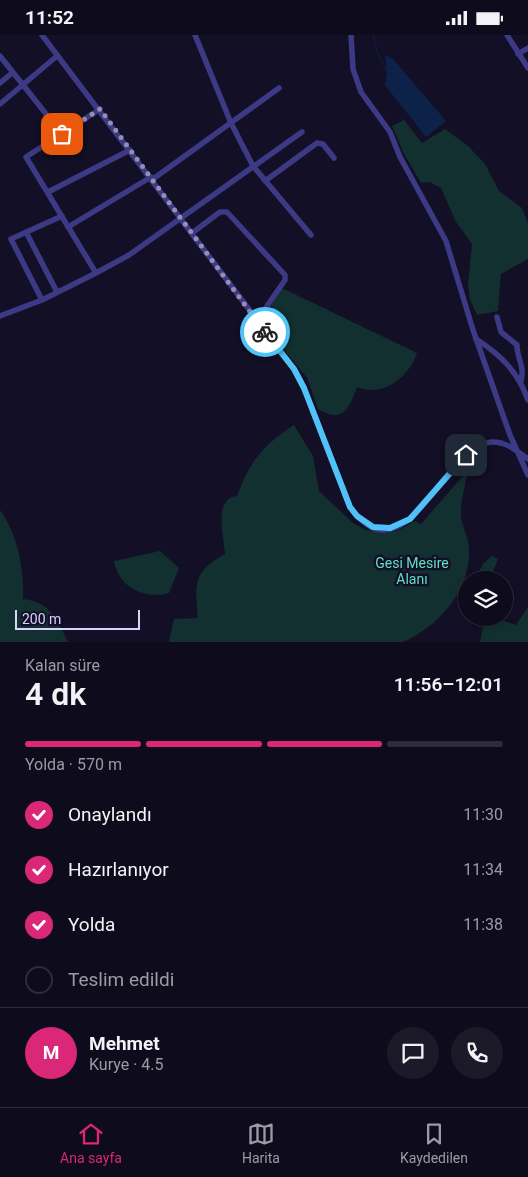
<!DOCTYPE html>
<html lang="tr">
<meta charset="utf-8">
<style>
:root{--surface:#0e0b1c;--page:#1c1929;--text:#f1f3f6;--muted:#9b9ba3;--line:#2e2b3b;--accent:#db2777}
body{margin:0;font-family:Roboto,sans-serif;background:var(--page);color:var(--text);height:100vh;display:flex;flex-direction:column;font-size:19px;white-space:nowrap}
*{box-sizing:border-box;margin:0}
p{font-size:16px;color:var(--muted)}
.icon{flex:none;width:28px;height:28px;fill:none;stroke:currentColor;stroke-width:2;stroke-linecap:round;stroke-linejoin:round}
.map{position:relative;height:607px;overflow:hidden}
.side{display:flex;flex-direction:column;background:var(--surface);flex:1}
.side>*{flex:none}
.tools{position:absolute;left:458px;top:536px;display:grid;gap:10px}
.tools a{display:grid;place-items:center;width:55px;height:55px;border-radius:50%;background:var(--surface);box-shadow:0 2px 8px #0003,0 0 0 1px var(--line);font-size:25px}
.scale{position:absolute;left:15px;bottom:12px;width:125px;box-sizing:border-box;padding-left:5px;border:2px solid #d9d4ff;border-top:0;font-size:14px;line-height:18px;white-space:nowrap;color:#d9d4ff;-webkit-text-stroke:4px #130f26;paint-order:stroke}
.pin{position:absolute;display:grid;place-items:center;width:42px;height:42px;color:#fff;margin:-21px;border-radius:10px;box-shadow:0 2px 8px #0006}
.courier{position:absolute;display:grid;place-items:center;width:50px;height:50px;margin:-25px;border:4px solid #4fc3f7;border-radius:50%;background:#fff;color:#222;box-shadow:0 1px 6px #0007}
.summary em{font-style:normal;font-weight:600}
.summary div{display:flex;flex-direction:column-reverse}
.summary{display:flex;align-items:center;justify-content:space-between;height:85px;padding:0 25px}
h1{font-size:32px;font-weight:600;line-height:38px}
.bar{display:grid;grid-template-columns:repeat(4,1fr);gap:8px 5px;align-content:center;height:60px;padding:0 25px}
.bar i{height:6px;border-radius:4px;background:var(--line)}
.bar .current{background:var(--accent)}
.bar p{grid-column:span 4}
.line{display:flex;align-items:center;gap:12px;padding:0 25px;border-top:1px solid var(--line)}
.line div{flex:1}
.round{display:grid;place-items:center;flex:none;width:52px;height:52px;border-radius:26px;background:var(--page)}
ol{padding:0 25px;list-style:none}
li{display:flex;align-items:center;gap:15px;height:55px}
li p{margin-inline-start:auto}
li .icon{padding:5px;border-radius:50%;background:var(--accent);color:#fff;stroke-width:4}
li:last-child{color:var(--muted)}
li i{width:28px;height:28px;border:2px solid var(--line);border-radius:50%}
.status{display:flex;justify-content:space-between;align-items:center;height:35px;padding:0 25px;background:var(--surface);direction:ltr}
.status svg{height:14px;fill:currentColor}
.menu{display:flex;justify-content:space-around;align-items:center;height:70px;border-top:1px solid var(--line);background:var(--surface);font-size:14px;color:var(--muted)}
.menu a{display:grid;justify-items:center;gap:2px}
.menu .current{color:var(--accent)}
.map>svg:first-child{display:block}
.green{fill:#12302f}
.water{fill:#0c2248}
.lines{fill:none;stroke-linecap:round;stroke-linejoin:round}
.stream{stroke:#0c2248;stroke-width:1}
.minor{stroke:#3d3a85;stroke-width:5.5}
.done{stroke:#948fb3;stroke-width:5;stroke-dasharray:0 9}
.route{stroke:#4fc3f7;stroke-width:6}
.labels{text-anchor:middle;stroke-width:5;stroke-linejoin:round;paint-order:stroke}
.park-label{font-size:14px;fill:#5fe0c0;stroke:#130f26}
</style>
<div class="status"><b>11:52</b><svg viewBox="0 0 49 12"><path d="M0 12V9h3v3zM5 12V6h3v6zM10 12V3h3v9zM15 12V0h3v12zM26 1h20v11H26zM47 4h2v5h-2z"/></svg></div>
<div class="map">
<svg width="528" height="607" viewBox="0 0 528 607">
<rect width="100%" height="100%" fill="#130f26"/>
<path class="green" d="M404,85L422,108L445,94L468,111L485,129L499,156L522,173L528,188V224L501,239L498,276L477,280L470,265L468,249L472,209L456,187L441,153L430,147L421,148L404,119L392,91Z
M282,253L417,318C409,342 383,363 357,352C350,372 343,390 318,374L307,343L261,286Z
M294,390L313,421L319,456L353,488L366,495L386,498L397,496L415,486L421,489L468,435C466,449 460,466 461,481C462,492 469,503 469,514C471,555 439,591 403,607H169L174,584L198,583C195,550 192,537 225,519C224,501 213,463 237,461C249,427 264,409 294,390Z
M0,475C18,501 24,532 23,564C51,567 57,585 68,607H0Z
M160,516L179,533L169,558C145,565 119,553 114,526Z
M492,521L498,524L490,545H474L483,529Z
M528,572V607H480L484,586H477L470,583H495L516,590Z"/>
<path class="water" d="M385,20L394,25L446,86L426,102L385,50L387,37Z"/>
<g class="lines">
<path class="stream" d="M373,0L378,19L387,36"/>
<path class="minor" d="M42,0L294,334L304,353L350,472C404,549 444,411 491,407C506,406 517,416 528,424
M195,0L231,88L253,131L311,200
M351,0L353,34L361,57L390,97L400,122L446,206L473,295L510,400L528,440
M507,0L528,33
M518,19L528,13
M0,21L62,99
M0,48L12,38
M0,69L57,21
M153,144L279,53
M265,146L317,108L323,109L334,123
M48,157L130,115
M68,192L151,142
M26,197L57,257
M192,198L220,177H227L285,240V245L256,287
M96,238L26,122L100,74
M42,265L11,204L62,181
M0,281L42,265L96,238L129,220L302,97
M497,282L501,297L517,310C517,325 525,330 521,346
M476,304C501,320 518,337 528,365"/>
</g>
<g class="lines">
<path class="done" d="M62,99L100,74L265,297"/>
<path class="route" d="M265,297L294,334L304,353L350,472L357,481L373,492L390,493L410,484L466,420"/>
</g>
<g class="labels">
<g class="park-label">
<text x="412" y="533">Gesi Mesire<tspan x="412" dy="16">Alanı</tspan></text>
</g>
</g>
</svg>
<div class="tools">
<a><svg class="icon" aria-label="layers" viewBox="0 0 24 24"><path d="M12 4l9 5-9 5-9-5zM3 14l9 5 9-5"/></svg></a>
</div>
<div class="scale">200 m</div>
<div class="pin" style="left:62px;top:99px;background:#ea580c"><svg class="icon" aria-label="bag" viewBox="0 0 24 24"><path d="M5 8h14l-1 12H6zM9 8a3 3 0 0 1 6 0"/></svg></div>
<div class="pin" style="left:466px;top:420px;background:#1f2937"><svg class="icon" aria-label="home" viewBox="0 0 24 24"><path d="M3 11l9-7 9 7M6 9v11h12V9"/></svg></div>
<div class="courier" style="left:265px;top:297px"><svg class="icon" aria-label="bike" viewBox="0 0 24 24"><circle cx="6" cy="16" r="4"/><circle cx="18" cy="16" r="4"/><path d="M6 16l4-8h5l3 8M10 8l3 8H6M13 5h3"/></svg></div>
</div>
<section class="side">
<div class="summary"><div><h1>4 dk</h1><p>Kalan süre</p></div><em>11:56–12:01</em></div>
<div class="bar"><i class="current"></i><i class="current"></i><i class="current"></i><i></i><p>Yolda · 570 m</p></div>
<ol>
<li><svg class="icon" aria-label="check" viewBox="0 0 24 24"><path d="M5 12l5 5 9-10"/></svg>Onaylandı<p>11:30</p></li>
<li><svg class="icon" aria-label="check" viewBox="0 0 24 24"><path d="M5 12l5 5 9-10"/></svg>Hazırlanıyor<p>11:34</p></li>
<li><svg class="icon" aria-label="check" viewBox="0 0 24 24"><path d="M5 12l5 5 9-10"/></svg>Yolda<p>11:38</p></li>
<li><i></i>Teslim edildi</li>
</ol>
<div class="line" style="height:90px"><b class="round" style="background:var(--accent);color:#fff">M</b><div><b>Mehmet</b><p>Kurye · 4.5</p></div><a class="round"><svg class="icon" aria-label="chat" viewBox="0 0 24 24"><path d="M4 5h16v11H9l-5 4z"/></svg></a><a class="round"><svg class="icon" aria-label="phone" viewBox="0 0 24 24"><path d="M5 4h4l2 5-3 2q2 4 5 5l2-3 5 2v4C11 20 4 13 5 4z"/></svg></a></div>
</section>
<nav class="menu">
<a class="current"><svg class="icon" aria-label="home" viewBox="0 0 24 24"><path d="M3 11l9-7 9 7M6 9v11h12V9"/></svg>Ana sayfa</a>
<a><svg class="icon" aria-label="map" viewBox="0 0 24 24"><path d="M3 6l6-2 6 2 6-2v14l-6 2-6-2-6 2zM9 4v14M15 6v14"/></svg>Harita</a>
<a><svg class="icon" aria-label="saved" viewBox="0 0 24 24"><path d="M7 4h10v16l-5-4-5 4z"/></svg>Kaydedilen</a>
</nav>
